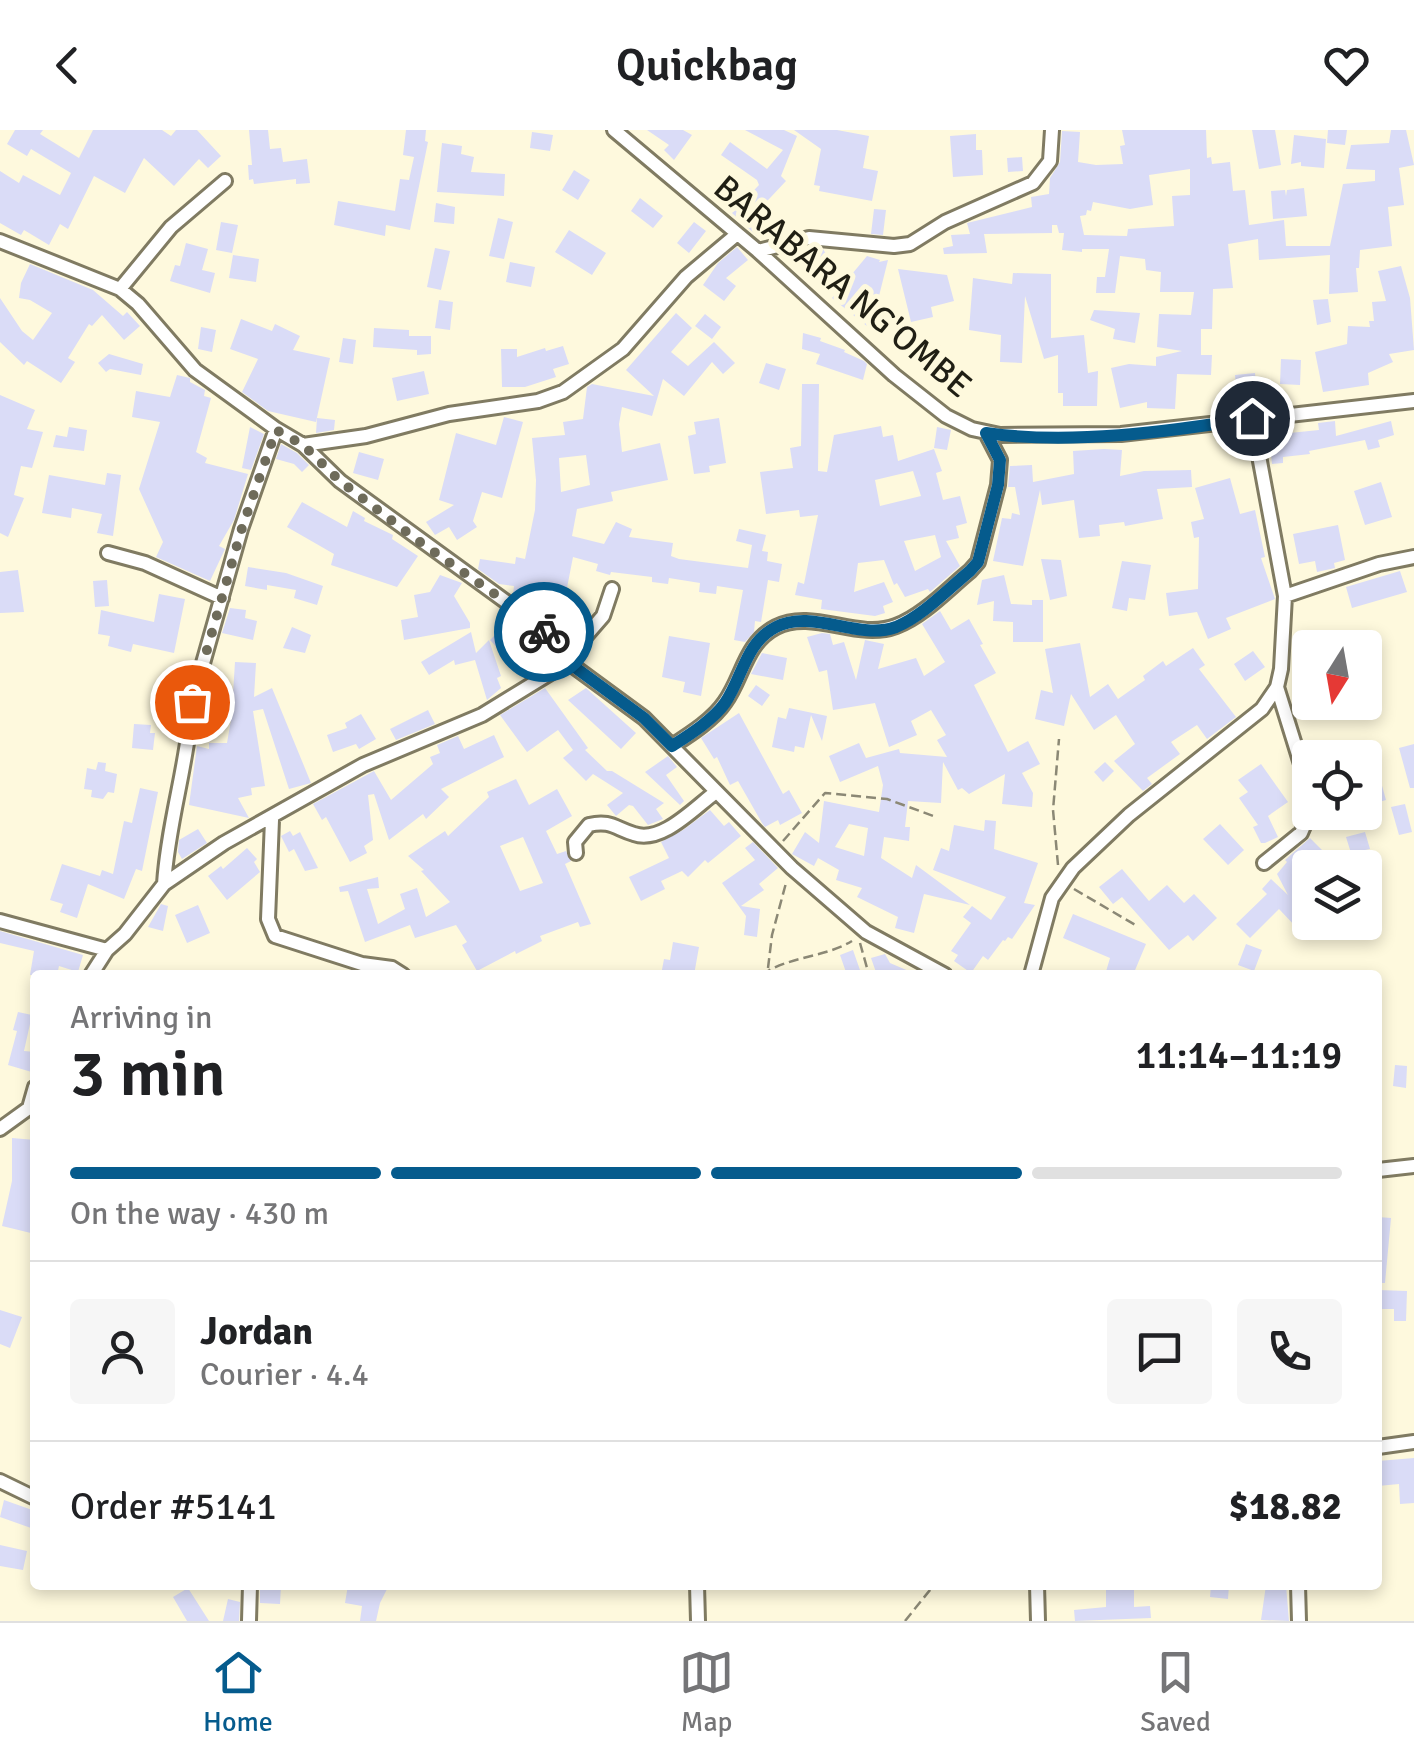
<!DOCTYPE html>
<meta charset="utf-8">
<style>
:root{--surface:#fff;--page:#f6f6f6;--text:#202124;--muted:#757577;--line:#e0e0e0;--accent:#055b8d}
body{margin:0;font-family:Signika,sans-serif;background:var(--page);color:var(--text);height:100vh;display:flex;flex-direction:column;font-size:38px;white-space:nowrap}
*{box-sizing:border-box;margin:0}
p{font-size:32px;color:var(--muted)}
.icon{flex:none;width:55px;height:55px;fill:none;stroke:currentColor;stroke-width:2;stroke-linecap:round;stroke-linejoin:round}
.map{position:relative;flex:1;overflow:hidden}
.details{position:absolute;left:30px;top:840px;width:1352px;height:620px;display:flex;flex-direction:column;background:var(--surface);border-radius:10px;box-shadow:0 5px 15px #0003}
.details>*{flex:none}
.needle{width:65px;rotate:191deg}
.buttons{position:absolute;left:1292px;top:500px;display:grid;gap:20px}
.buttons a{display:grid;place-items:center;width:90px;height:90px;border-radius:10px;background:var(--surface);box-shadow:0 5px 15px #0003;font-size:50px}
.pin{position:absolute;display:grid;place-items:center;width:85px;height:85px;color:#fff;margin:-42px;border:5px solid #fff;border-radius:50%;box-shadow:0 2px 10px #0007}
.courier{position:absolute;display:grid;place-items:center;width:100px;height:100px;margin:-50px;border:8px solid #055b8d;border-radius:50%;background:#fff;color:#222;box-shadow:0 2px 12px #0007}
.overview em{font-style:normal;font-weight:600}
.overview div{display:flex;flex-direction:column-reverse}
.overview{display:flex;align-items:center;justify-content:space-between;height:170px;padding:0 40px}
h1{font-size:65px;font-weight:600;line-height:75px}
.bar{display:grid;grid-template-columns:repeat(4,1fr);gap:15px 10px;align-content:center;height:120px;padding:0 40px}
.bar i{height:12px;border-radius:8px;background:var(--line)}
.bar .selected{background:var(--accent)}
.bar p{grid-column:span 4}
.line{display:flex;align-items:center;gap:25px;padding:0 40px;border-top:2px solid var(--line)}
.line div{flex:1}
.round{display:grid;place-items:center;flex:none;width:105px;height:105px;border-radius:10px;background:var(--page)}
header{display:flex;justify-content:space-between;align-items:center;height:130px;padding:0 40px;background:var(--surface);font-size:45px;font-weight:600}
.tabs{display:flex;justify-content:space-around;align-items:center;height:140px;border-top:2px solid var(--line);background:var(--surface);font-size:28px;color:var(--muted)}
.tabs a{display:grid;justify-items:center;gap:5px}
.tabs .selected{color:var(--accent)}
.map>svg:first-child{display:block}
.building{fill:#dadcf7;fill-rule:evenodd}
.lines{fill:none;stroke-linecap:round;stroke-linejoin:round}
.street-casing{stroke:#807b62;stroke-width:18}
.path{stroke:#8b8875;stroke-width:2.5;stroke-dasharray:10 5;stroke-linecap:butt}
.street{stroke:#fff;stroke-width:12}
.done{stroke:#6e6b5a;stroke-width:10;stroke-dasharray:0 18}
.route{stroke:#055b8d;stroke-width:12}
.labels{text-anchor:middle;stroke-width:10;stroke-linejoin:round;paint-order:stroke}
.street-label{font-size:35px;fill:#201f14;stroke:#fef9dd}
</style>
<header><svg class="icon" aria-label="back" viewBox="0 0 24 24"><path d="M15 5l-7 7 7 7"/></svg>Quickbag<svg class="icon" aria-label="heart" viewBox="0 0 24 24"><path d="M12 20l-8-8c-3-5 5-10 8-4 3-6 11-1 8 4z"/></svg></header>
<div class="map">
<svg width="1414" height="1491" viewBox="0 0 1414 1491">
<rect width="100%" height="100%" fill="#fef9dd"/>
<path class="building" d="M15,0H43L40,4L79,28L93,0H162L171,6L176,0H197L221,26L208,38L199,29L174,56L144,28L125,63L94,46L68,99L60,94L49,115L24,100L21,105L0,93V41L19,53L23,45L60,65L71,43L31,19L27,26L7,14Z
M249,0H268L270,19L281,18L283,32L307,29L310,53L296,54V49L254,54L253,49L249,50L248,35H252Z
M406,0H426L425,11L428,12L410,100L386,95L385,106L334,95L338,71L395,81L400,49L409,50L414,27L403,25Z
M647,0H683L692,5L674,30L664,20L669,15Z
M745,0H784L797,6L781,46L786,51L756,83L754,87L765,97L757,106L732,83L759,55L757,50L721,25L730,12L767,39L783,20Z
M794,0H837L869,6L863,38L878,41L872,71L819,61L820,56L814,55L821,19Z
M1122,0H1206L1207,28L1211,27L1212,34L1230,32L1233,61L1245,60L1249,95L1284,90L1286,116H1330L1343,54L1375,51V40L1346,39L1351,15L1389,13L1391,0H1406L1414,35L1399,38L1404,75L1388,77L1392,116L1360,120L1359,138H1356L1358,162L1329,164L1330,125L1259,130L1258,109L1228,114L1233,158L1213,159L1212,199H1201V225H1212L1211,245L1177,244L1175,279L1147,278V272L1120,278L1111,238L1129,234L1156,236V227L1182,221L1157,217L1159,184L1191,185L1194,162H1160L1161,142L1146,140L1145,129L1120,126L1115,163H1096L1097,147H1105L1109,119H1082V122L1062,120L1064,103H1059L1057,95H1052V103L984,104L987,123L944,124L943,118L953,116L951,105L970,104L967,93L1032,77L1031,67L1049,64L1050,48L1060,32L1062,1L1080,2L1078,32L1096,35L1123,34L1120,16L1125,15ZM1190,39V65L1172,66L1174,96L1128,99L1127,106L1084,105L1080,86L1086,85L1087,80L1091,81L1093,72L1130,79L1153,75L1149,45Z
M1252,0H1275L1281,35L1259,39Z
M1328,0H1347L1345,15L1327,13Z
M532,2L553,5L550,21L530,18Z
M976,4V20H982L983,45L953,47L950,6Z
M1294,5L1326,9L1324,38L1301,36V32L1291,34Z
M442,13L462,16L461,24L474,27L471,42L505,44L504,66L437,62Z
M1022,27L1023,41L1008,42L1007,28Z
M574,40L590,50L578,70L562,60Z
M1304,58L1307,86L1273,89L1271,61L1285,60L1286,66L1287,60Z
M640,68L663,86L653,98L631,81Z
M436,73L455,77L454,94L434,92Z
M874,79L886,80L883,105L871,104Z
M498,88L513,92L504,129L489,126Z
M221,92L238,95L232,123L216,120Z
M694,92L706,101L689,123L677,113Z
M569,100L606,123L592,145L555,122Z
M186,113L208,119L202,140L215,143L210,163L170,151L175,135L180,136Z
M737,117L748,130L726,148L736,156L724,171L703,155L718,133Z
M435,118L450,121L441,160L427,157Z
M818,119H823L834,137L813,150L801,129Z
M233,125L259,129L256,152L229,148Z
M867,126L880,130L879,132L888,130L877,174L893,187L878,205L832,168L844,154L848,160L852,144Z
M510,132L535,137L531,157L506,152Z
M30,134L93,160L123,186L127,182L140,196L124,210L102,185L92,196L89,194L68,228L75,232L61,253L27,231L24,235L0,212V168L22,201L33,210L52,183L30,170L19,168L21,153Z
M1401,136L1410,168L1414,220L1389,224L1393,232L1368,243L1369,255L1323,262L1315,222L1347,214L1348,196L1370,197L1369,191H1374L1372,172L1386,171L1378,141Z
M898,139L947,145L954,171L931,177L933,187L911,192Z
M1013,143L1051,144V208L1084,205L1088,243L1098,241L1097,276H1063V263H1058V225L1044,229L1025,166L1022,233L1000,232L1001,205L969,200L973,148L1012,154Z
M1328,169L1331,192L1317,195L1313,170Z
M439,170L453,172L450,200L435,198Z
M1094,180L1140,183L1135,213L1113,209L1115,199L1090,190Z
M676,183L692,198L671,222L688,236L714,212L735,233L723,244L712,232L684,266L663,249L652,286L622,277L619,294L622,322L660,313L668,350L611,362L613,371L577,379L572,406L604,414L616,392L632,399L629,407L673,413L671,426L679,429L748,438L752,415L736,411L739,399L766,405L762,421L768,422L767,431L782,434L779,452L768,450L761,492L755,491L754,502L745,512L734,510L743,460L717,456L716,464L699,462L700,453L669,448L668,454L652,452V447L611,442L610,445L596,441L598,434L573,427L565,468L588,480L576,501L552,489L556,485L524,473L513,465L514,456L499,454L478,439L480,429L515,434L516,427L525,429L535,380L536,350L532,308L565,305L563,292L583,289L587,257L592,254L654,266L626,240ZM586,325L590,355L561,362L559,328Z
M705,184L721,197L712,209L695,196Z
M241,189L272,201L275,194L300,206L293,220L330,228L316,292L268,281L242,262L258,229L230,219Z
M201,197L216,200L212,222L198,219Z
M374,198L409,200V206H431V224L417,225V220L373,217Z
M803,203L821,208L820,211L845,220L844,222L864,231L867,234L863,250L816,234L820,224L802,219Z
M343,208L356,210L353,234L339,232Z
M563,216L569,234L553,239L556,247L525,257H502L501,219H517V227L545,218L546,221Z
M109,224L143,234L141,245L110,239L106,242L98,233Z
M1281,229L1301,230L1300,255L1280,254Z
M766,233L786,239L779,260L759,253Z
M424,241L429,264L397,271L392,248Z
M1255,243L1257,267L1237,269L1235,245Z
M177,245L190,248V252L205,260L204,266L211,268L196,322L207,328L205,333L248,344L234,390L219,416L225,419L210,451L156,427L163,412L139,359L160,292L132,287L136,261L170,267Z
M802,254H819L818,341L827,342L834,305L881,296L883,307L893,305L898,331L934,319L942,341L936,343L943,370L960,366L967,393L956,396L959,408L946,411L960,436L930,462L928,459L905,467L897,453L894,455L884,430L858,433L854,462L884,452L893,472L883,476L885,483L875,486L821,479L822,470L795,465L798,452L804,454L818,385L800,387L799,380L766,384L760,342L793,338L790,318L801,316ZM913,341L921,366L880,376L875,350ZM935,405L941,427L915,441L904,411Z
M0,265L35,280L27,299L43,302L32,338L21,336L14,365L24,368L8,407L0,403Z
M504,287L523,292L502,368L482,362L473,391L477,397L457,410L449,397L435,405L426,392L454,375L439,370L456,303L496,315Z
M317,288L335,290L334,300L316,303Z
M719,288L726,333L709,336L710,342L694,344L688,306L696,304L694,292Z
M1335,291L1336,306L1391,291L1394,305L1378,310L1380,317L1368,320L1365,310L1309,321L1310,324L1283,327V333L1272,334L1269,305L1319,300L1318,293Z
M69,297L87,300L84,321L53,317L56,305L67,307Z
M250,297L264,304L251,340L242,338Z
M937,297L951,300L947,320L934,318Z
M281,314L297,323L309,335L302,342L294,334L276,329Z
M1104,319L1122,320L1120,346L1144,341L1191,340L1192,357L1157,359L1163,389L1125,396L1124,392L1099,395L1100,406L1079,408L1074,370L1042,375L1040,360L1023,436L993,431L1002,388L1011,389L1012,383L1020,385L1015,357H1008L1010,336L1032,335L1033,352L1074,344L1073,321Z
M359,322L384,329L378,350L353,343Z
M107,343L121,345L113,406L97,403L102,384L72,378L71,388L42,383L49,345L105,355Z
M1230,348L1240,384L1255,380L1265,427L1261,428L1275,469L1226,488L1231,499L1208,509L1197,482L1169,486L1166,463L1198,459L1199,407L1194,408L1191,392L1204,389L1195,358Z
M1381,352L1392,387L1365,395L1354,361Z
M302,372L347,397L353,381L365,388L364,391L393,405L392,409L418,426L397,457L331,435L334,424L287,397Z
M1338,395L1345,430L1334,433L1335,438L1317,442L1315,431L1299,434L1293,404Z
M1041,429L1061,430L1067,466L1050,470Z
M1122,431L1151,435L1145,470L1129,468L1127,481L1112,478Z
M248,437L286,443L323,456L317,475L294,468L296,460L267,455V460L245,456Z
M18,440L24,482L0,483V442Z
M1400,441L1407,462L1352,478L1346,457Z
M440,445L462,453L454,466L470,493V498L404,510L401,490L418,487L414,465L430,462Z
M1004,445L1011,474L1032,475V470H1043V512H1013V492L993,491L994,471L977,475L982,450Z
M107,450L109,476L95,477L93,451Z
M159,464L185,469L174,523L133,514L131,522L108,516L110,506L98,504L101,480L154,492Z
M230,478L246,480L245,488L257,491L253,510L222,503Z
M940,481L951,500L969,489L983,514L980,515L996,543L974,555L1008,622L1028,611L1040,634L1022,643L1033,663L1032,677L1002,674L1005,644L969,664L962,658L958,660L943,632L941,673L908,671L905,697H910L909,711L884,707L881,728L912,748L916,735L970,775L924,764L914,803L895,798L898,787L857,767L862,758L836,750L839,740L818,728L814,736L792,724L805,702L819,713L824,671L879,682L883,655L878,636L840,652L829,626L859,613L866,628L899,619L900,623L947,627L937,610L946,605L931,580L911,591L917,605L889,617L875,573L833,580L827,540L819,542L807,507L822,503L830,504L833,515L844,512L856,550L865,510L884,514L878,539L916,528L924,546L945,532L922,494ZM849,694L868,698L864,726L835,717Z
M292,497L311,505L305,523L283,518Z
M501,499L514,504L517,501L525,509L532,503L552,530L543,536L536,526L519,541L490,510Z
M471,502L476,523L489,510L501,546L497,548L501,558L487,570L475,530L455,535L454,530L429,545L421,532Z
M669,506L710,513L701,566L683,562L685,552L662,547Z
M1080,513L1090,567L1108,554L1118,569L1145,550L1143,546L1163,531L1166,536L1193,518L1205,535L1199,539L1236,587L1207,609L1197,595L1171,612L1180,624L1147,648L1152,654L1143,661L1114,631L1135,614L1116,585L1094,600L1071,564L1064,596L1035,589L1041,560L1053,563L1045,519Z
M1253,521L1265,537L1245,551L1234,534Z
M762,523L787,528L783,550L751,544Z
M235,532L256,533L254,567L272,558L311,653L289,659L263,579L253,581L265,656L251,658L252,665L238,668L249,688L189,675L197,616L209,619V613H227L232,584L205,579L209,559L233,564Z
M756,555L770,565L762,576L748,566Z
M545,558L588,618L585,620L607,641H612L664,673L656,679L663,689L648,695L633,676L629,675L616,686L607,675L623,663L593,644L586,651L563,628L573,620L558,600L527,622L500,585Z
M586,558L636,603L621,619L568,570Z
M789,578L827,586L822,611L811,585L804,618L795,616L794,622L772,617L778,587L786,589Z
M428,580L435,594L396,610L390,599Z
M739,583L783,664L789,660L802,683L780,695L778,690L765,697L762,693L738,651L730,655L717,627L714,629L701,608Z
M361,584L376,609L359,619L356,614L333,622L327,605L347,598L345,593Z
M134,594L151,595L150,603H155L153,620L132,618Z
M494,605L504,627L441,659L449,667L426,689L423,684L389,710L374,664L368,665L373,710L364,716L367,723L350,732L326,687L322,690L313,674L374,641L391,670L433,634L430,627L440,623L437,615L458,606L464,619Z
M1414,614V658H1410L1399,618Z
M668,626L677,637L666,645L684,671L680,675L645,642Z
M98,632L106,633L105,641L117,644L114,663L108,662L103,669L91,667L92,660L84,659L87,638L96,640Z
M1105,632L1114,641L1103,652L1094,642Z
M1261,634L1288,672L1268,686L1278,707L1265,713H1261L1253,697L1258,695L1239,668L1248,662L1238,650Z
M516,649L529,675L557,659L572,686L546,701L557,724L566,721L571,731L565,734L591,794L580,797L578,792L540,806L542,811L516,824L515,821L477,841L462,815L467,812L456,795L415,808L410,795L365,812L348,761L340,762L339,757L378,747L379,758L367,759L378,794L405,779L400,764L417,758L426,787L450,772L421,741L424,740L408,726L445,701L448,706L489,667L487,662ZM523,707L543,753L520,761L500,716Z
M1381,652L1386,670L1365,676V656Z
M140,658L158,662L142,741L136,739L124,769L88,754L77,788L60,782L63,774L50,770L62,734L100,746L102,740L113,744L124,691L132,693Z
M1405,674L1412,702L1399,705L1391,677Z
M710,680L724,696L729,692L741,706L708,733L705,730L688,747L682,741L661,751L665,759L641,771L629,747L669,728L661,712L683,700Z
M985,690L996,691L994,719L1038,733L1024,773L1035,775L1012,809L1008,807L1005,811L1003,810L988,830L983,826L971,843L954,831L958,825L951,821L971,793L963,787L972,776L991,790L1006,767L933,740L941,718L949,721L954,695L984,701Z
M1220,694L1244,720L1228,735L1203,709Z
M198,699L207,713L182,729L178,722L179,710Z
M290,701L293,706L300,702L318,738L305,741L294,719L289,722L281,706Z
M1365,702L1370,719L1351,723L1346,707Z
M1310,708L1325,723L1310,737V784L1296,797L1279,779L1250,808L1236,794L1267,764L1262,759L1271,749L1288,765L1277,744L1287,732L1285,730Z
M753,712L778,738L759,754L764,760L741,776L760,779L757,807L744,805L746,786L722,753L755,730L745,718Z
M247,718L257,729L254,732L260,742L227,770L208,746L221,736L223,739Z
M1122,739L1149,771L1167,755L1184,773L1194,764L1217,788L1193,811L1188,805L1169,820L1122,767L1113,774L1099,757Z
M161,774L168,776L163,801L148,797Z
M198,775L210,803L187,813L175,785Z
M1073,784L1146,814L1133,845H1105L1110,828L1063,808Z
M0,801L83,825L78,842L59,836L57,845H30L34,821L0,813Z
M673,812L699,817L694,845H661L664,829L670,830Z
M1246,814L1262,820L1254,841L1238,835Z
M853,820L861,843L847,845L840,825Z
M885,824L890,833L918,845H877L871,828Z
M18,882L32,885L24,921L35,922V943L8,935L17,901L13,900Z
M1395,935L1407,936L1406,958L1393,956Z
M12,1008L35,1010V1104L2,1096L12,1051Z
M1378,1087L1391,1088L1385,1153H1378Z
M1378,1160L1407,1161L1406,1191H1394V1179H1378Z
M0,1180L22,1187L10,1218L0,1214Z
M1414,1328V1373L1400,1374L1399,1354L1378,1356V1331Z
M4,1370L35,1381L31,1398L0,1387Z
M0,1415L27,1421L23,1440L0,1436Z
M260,1455H281L280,1474L260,1473Z
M348,1455H389L380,1473L376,1491H360L362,1476L345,1473Z
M1106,1455H1134V1477L1150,1476L1151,1488L1075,1491L1074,1480L1106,1477Z
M1211,1455H1229L1228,1469L1210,1467Z
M1266,1455H1286L1289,1491L1261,1490Z
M188,1458L209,1491H187L173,1467Z
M228,1469L240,1472L239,1491H223Z"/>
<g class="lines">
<defs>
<path id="street" d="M614,0L758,121L894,245L946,286L972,299L1000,305L1121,304L1414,271
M0,111L120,159L138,174L195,240L276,299L303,315L366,306L449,284L538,271L563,262L623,219L686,147L736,105
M758,121L809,108L894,116L910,114L945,92L1033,53L1050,31L1052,0
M120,159L171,97L225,51
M303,315L340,351L538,495L565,530L644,588L792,738L866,802L945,845
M108,423L145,433L222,468
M1285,466L1379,434L1414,427
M1277,557L1310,663
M672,616C689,605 713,590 725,572C743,547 745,513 776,497C813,478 857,511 896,496C923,486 948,459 970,441L978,432L998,355L1000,330L986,303
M272,690L268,789L275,806L362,834L392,838L403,845
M576,723L575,712L589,695C610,690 615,698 634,704C662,714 695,677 716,662
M1264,733L1301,703L1310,682
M164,754C168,692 188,633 192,572L241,399L276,299
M0,791L107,820
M91,845L107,820L125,804L164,754L224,713L363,635L482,585L557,539L603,486L612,459
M1031,845L1052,768L1073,738L1129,685L1262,579L1277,557L1281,539L1285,466L1252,288
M0,999L29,978L35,957
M1378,1040L1414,1036
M1378,1317L1414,1312
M0,1351L35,1368
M697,1455L698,1491
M1037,1455L1038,1491
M1298,1455L1299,1491
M249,1491L250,1455"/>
</defs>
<use href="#street" class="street-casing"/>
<path class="path" d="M783,711L825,663L887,669L936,687
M1058,735L1053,680L1059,609
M1074,759L1137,796
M860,813L869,845
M768,838L772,805L786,753
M762,845C788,826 824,828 852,811
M905,1491L934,1455"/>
<use href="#street" class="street"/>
</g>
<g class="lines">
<path class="done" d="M192,572L242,398L276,300L303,315L340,351L417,410L538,494L544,502"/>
<path class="route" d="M544,502L565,530L644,588L672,616C689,605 713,590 725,573C743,547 745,513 776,497C813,478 857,511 896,497C923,486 948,459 970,441L978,432L998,355L1000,330L986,303C1069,315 1169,302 1252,288"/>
</g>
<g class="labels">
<g class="street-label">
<text transform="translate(843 156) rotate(40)" y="12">BARABARA NG'OMBE</text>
</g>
</g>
</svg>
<div class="buttons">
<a><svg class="needle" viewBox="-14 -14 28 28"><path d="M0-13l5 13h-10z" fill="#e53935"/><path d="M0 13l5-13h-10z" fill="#757577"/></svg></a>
<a><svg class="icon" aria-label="locate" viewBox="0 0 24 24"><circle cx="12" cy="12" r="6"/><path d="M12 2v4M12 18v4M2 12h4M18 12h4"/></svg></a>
<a><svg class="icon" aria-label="layers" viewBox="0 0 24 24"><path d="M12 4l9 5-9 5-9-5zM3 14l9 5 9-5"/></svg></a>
</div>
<div class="pin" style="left:192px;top:572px;background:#ea580c"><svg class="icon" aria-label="bag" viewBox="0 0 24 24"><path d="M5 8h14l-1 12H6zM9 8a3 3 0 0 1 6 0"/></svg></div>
<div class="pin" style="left:1252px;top:288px;background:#1f2937"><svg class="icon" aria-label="home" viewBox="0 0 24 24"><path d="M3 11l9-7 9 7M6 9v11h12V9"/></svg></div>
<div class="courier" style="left:544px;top:502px"><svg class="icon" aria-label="bike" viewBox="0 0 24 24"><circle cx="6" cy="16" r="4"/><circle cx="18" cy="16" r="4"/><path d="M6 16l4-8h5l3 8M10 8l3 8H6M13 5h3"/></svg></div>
<section class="details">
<div class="overview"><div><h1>3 min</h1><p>Arriving in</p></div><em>11:14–11:19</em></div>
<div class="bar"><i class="selected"></i><i class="selected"></i><i class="selected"></i><i></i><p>On the way · 430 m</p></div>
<div class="line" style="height:180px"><a class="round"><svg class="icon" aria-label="person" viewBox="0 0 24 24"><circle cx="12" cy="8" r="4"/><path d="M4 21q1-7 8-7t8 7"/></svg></a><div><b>Jordan</b><p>Courier · 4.4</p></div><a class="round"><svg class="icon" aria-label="chat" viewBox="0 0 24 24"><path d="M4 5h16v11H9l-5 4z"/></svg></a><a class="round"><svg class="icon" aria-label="phone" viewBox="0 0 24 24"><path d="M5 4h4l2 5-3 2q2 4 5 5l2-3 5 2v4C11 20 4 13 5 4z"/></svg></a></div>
<div class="line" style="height:130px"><div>Order #5141</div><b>$18.82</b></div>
</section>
</div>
<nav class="tabs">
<a class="selected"><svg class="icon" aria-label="home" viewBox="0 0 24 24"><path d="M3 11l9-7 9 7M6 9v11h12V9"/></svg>Home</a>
<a><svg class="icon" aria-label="map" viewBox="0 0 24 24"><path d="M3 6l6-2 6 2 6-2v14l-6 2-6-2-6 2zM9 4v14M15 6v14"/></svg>Map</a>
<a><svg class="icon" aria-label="saved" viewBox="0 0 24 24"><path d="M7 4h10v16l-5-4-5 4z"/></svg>Saved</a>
</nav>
